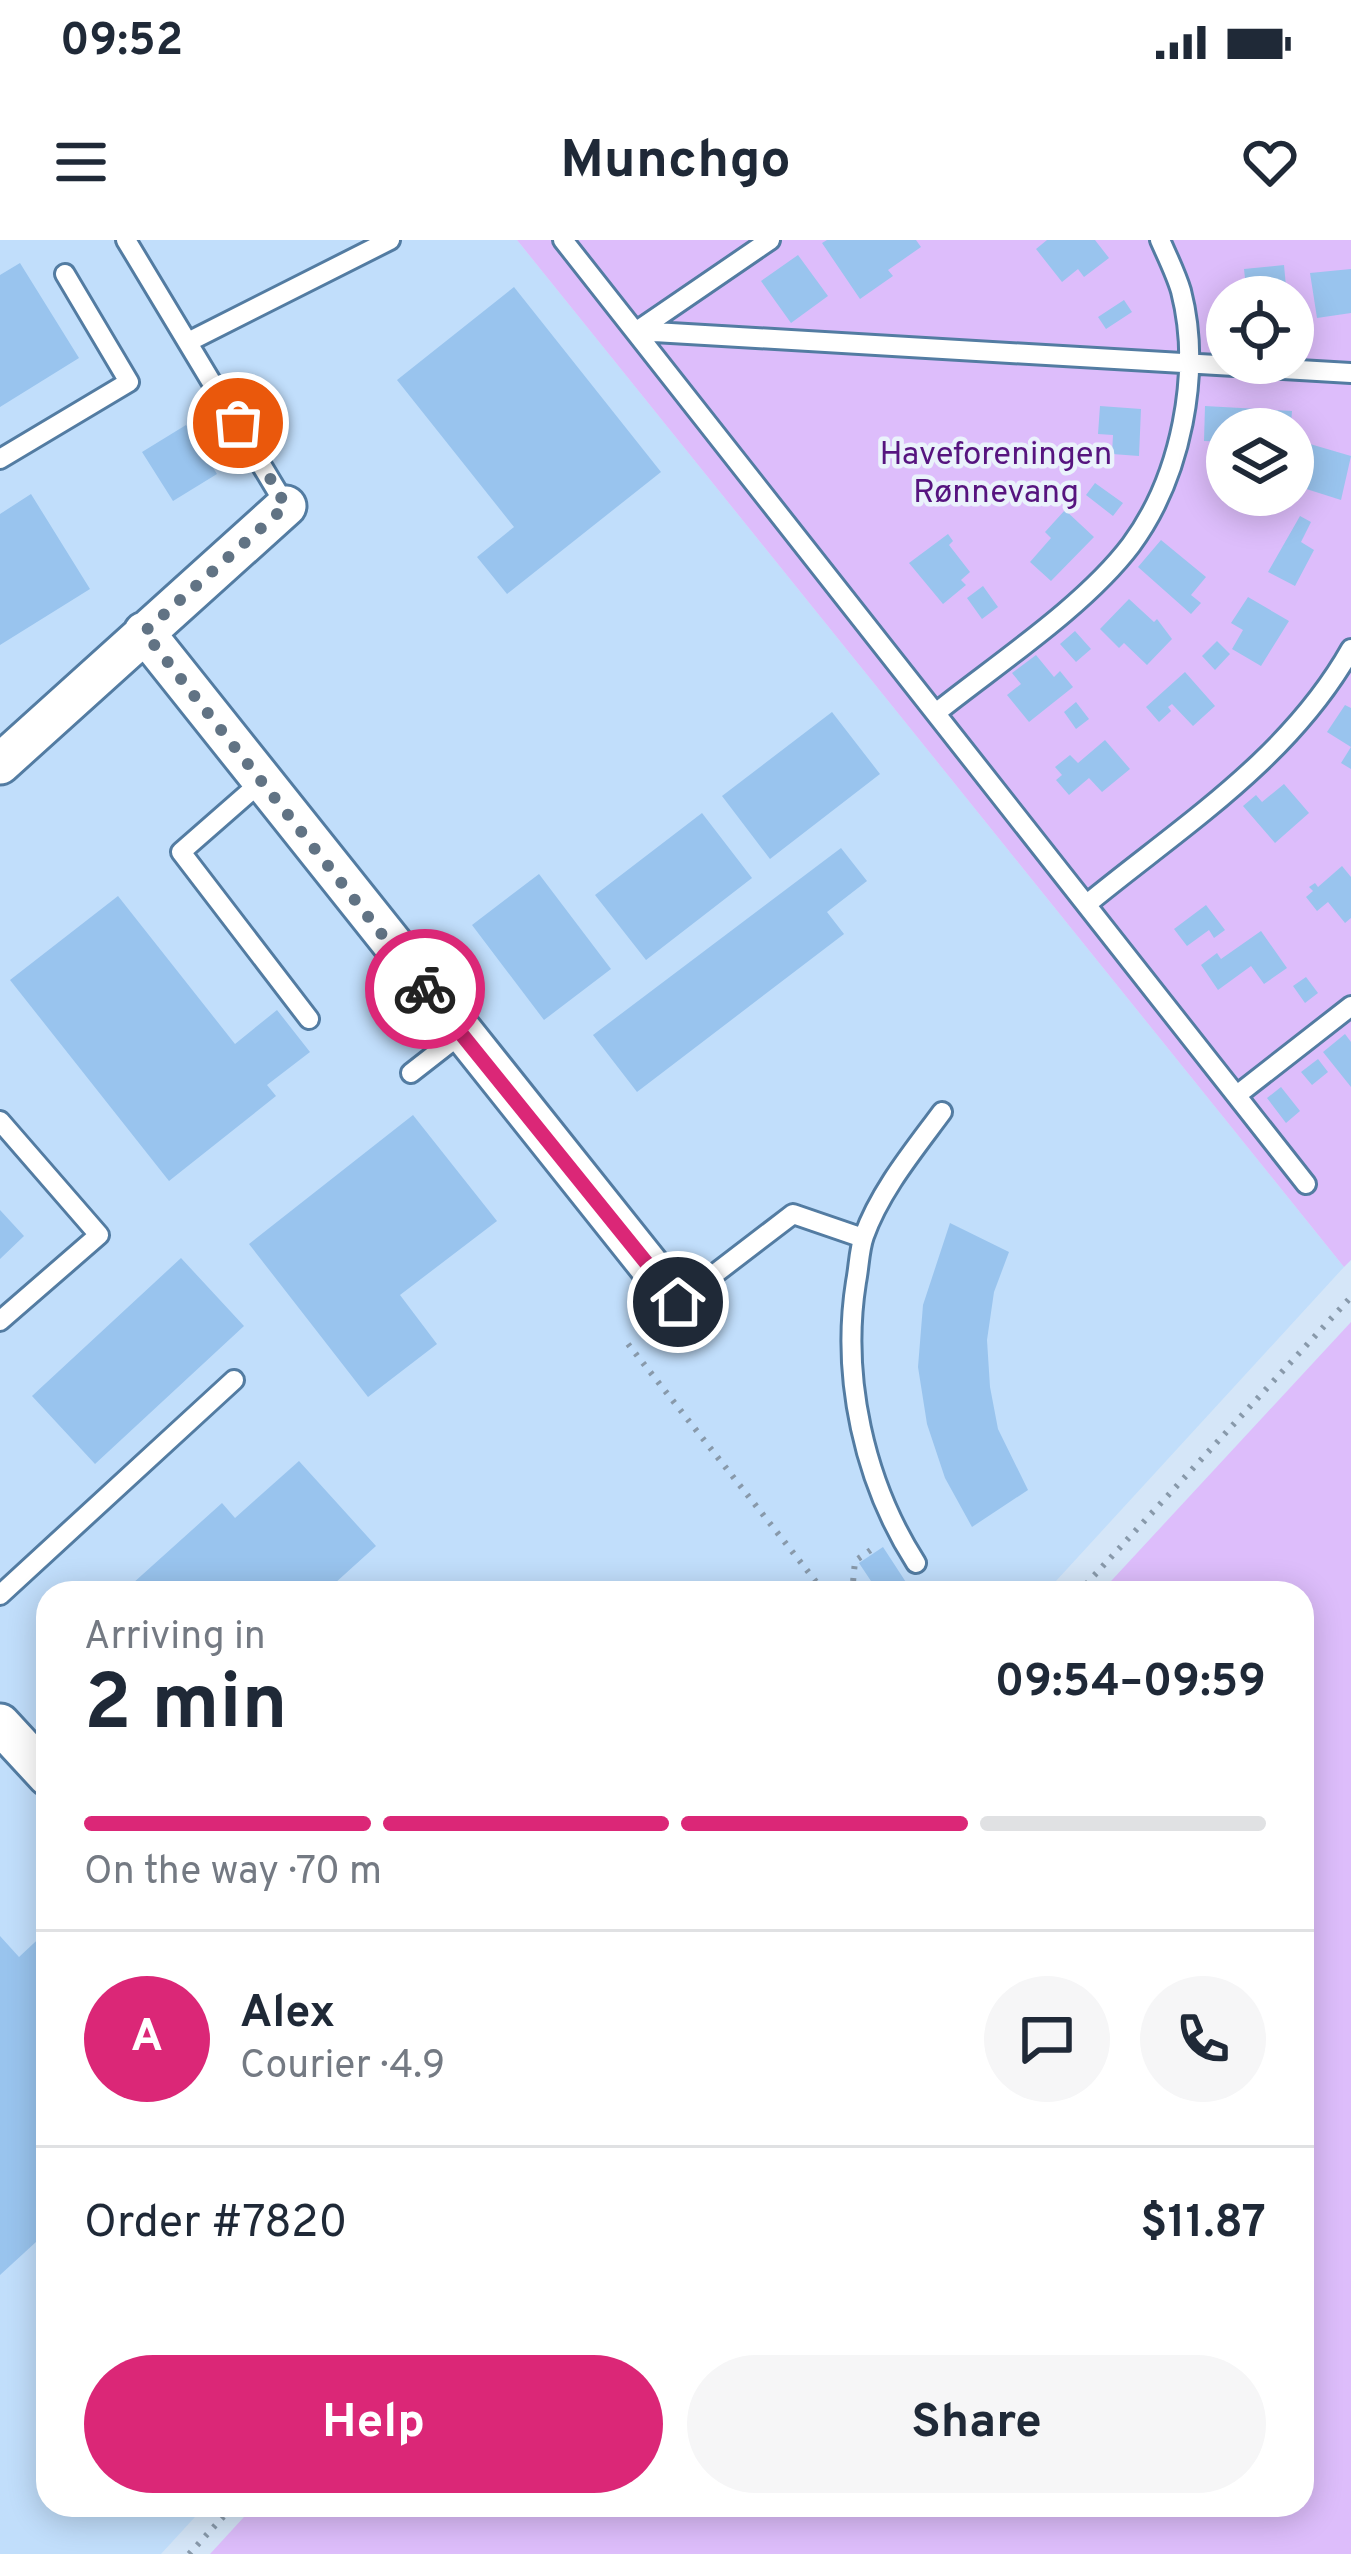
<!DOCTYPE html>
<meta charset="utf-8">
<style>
:root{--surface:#fff;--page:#f6f6f7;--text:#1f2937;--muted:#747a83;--line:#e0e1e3;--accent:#db2777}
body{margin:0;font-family:Overpass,sans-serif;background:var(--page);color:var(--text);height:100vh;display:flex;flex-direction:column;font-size:45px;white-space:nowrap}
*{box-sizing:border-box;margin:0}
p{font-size:39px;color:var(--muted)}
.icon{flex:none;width:66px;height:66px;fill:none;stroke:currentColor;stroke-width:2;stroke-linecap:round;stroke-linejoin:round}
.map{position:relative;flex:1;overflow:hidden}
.details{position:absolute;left:36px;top:1341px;width:1278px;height:936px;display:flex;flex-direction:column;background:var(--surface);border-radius:36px;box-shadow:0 6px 30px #0003}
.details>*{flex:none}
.controls{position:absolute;left:1206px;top:36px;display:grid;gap:24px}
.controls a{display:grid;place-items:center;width:108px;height:108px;border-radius:50%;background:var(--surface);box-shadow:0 6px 30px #0003;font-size:60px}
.pin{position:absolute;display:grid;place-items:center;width:102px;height:102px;color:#fff;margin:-51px;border:6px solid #fff;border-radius:50%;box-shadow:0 3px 12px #0007}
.courier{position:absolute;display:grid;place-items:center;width:120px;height:120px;margin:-60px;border:9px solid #db2777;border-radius:50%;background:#fff;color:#222;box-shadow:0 3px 15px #0007}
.summary em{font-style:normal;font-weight:700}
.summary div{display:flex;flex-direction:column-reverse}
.summary{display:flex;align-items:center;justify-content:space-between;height:204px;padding:0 48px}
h1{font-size:78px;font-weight:700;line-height:90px}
.bar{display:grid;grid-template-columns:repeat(4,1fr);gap:18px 12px;align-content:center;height:144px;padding:0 48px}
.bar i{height:15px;border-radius:9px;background:var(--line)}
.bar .current{background:var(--accent)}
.bar p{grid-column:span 4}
.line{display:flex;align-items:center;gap:30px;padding:0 48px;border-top:3px solid var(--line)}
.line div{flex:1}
.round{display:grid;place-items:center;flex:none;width:126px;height:126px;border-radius:63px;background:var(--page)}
.cta{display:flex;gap:24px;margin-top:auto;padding:24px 48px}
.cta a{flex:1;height:138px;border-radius:72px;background:var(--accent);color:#fff;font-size:48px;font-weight:700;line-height:138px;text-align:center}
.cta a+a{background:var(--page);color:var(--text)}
.status{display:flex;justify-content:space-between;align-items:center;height:84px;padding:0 60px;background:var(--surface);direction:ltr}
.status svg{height:33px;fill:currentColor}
header{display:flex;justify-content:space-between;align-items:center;height:156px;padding:0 48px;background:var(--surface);font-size:54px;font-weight:700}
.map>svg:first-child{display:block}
.built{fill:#c1defb}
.green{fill:#ddbdfb;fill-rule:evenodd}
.building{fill:#99c4ee}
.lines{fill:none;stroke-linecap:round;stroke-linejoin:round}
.lane-casing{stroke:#537ca2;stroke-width:24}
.street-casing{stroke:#537ca2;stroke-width:45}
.path{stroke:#89a;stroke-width:6;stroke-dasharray:3 9;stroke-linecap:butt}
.lane{stroke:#fff;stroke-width:18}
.street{stroke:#fff;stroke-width:39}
.done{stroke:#617384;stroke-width:12;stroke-dasharray:0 21.6}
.route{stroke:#db2777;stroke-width:15}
.labels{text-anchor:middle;stroke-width:9;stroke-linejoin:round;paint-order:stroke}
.park-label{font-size:33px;fill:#56147f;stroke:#eaf2fb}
</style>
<div class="status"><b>09:52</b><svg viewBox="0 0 49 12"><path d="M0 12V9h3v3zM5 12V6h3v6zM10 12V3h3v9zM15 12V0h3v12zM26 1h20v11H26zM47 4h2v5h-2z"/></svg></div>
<header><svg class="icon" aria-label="menu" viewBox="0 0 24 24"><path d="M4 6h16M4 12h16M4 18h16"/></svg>Munchgo<svg class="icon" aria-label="heart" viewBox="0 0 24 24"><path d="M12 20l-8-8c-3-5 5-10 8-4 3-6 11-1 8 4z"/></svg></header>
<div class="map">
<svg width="1351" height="2314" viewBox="0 0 1351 2314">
<rect width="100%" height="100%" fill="#d5e6f8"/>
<path class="built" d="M0,0H517L1344,1027L1045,1353H48V2265H206L161,2314H0Z"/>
<path class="green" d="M517,0H1351V1020L1344,1027ZM1227,57H1293V123H1227ZM1227,189H1293V255H1227Z
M1351,1082V2314H210L255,2265H1302V1353H1100Z"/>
<path class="building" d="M827,0H916L921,7L888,30L893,36L860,59L822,3Z
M1047,0H1095L1109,18L1084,37L1078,29L1062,42L1036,9Z
M798,15L828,56L791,83L761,41Z
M20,23L79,118L0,167V35Z
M1284,25L1287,57H1247L1244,29Z
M1351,29V73L1317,78L1310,33Z
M514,47L661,232L507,354L477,317L514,287L397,140Z
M1124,60L1132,72L1106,89L1098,77Z
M1100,166L1141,169L1139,216L1112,214L1113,195L1098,194Z
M1205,166L1292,171L1291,183L1279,182V189H1227V202L1204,201Z
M186,185L217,234L173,261L142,212Z
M1310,204L1351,216L1341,260L1297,246Z
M1095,243L1123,263L1113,276L1086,255Z
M31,254L90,349L0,405V274Z
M1065,270L1094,297L1051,341L1030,322L1051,298L1045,292Z
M1300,276L1311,282L1301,302L1314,310L1295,346L1268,332Z
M948,294L953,301L949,305L970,332L961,340L966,345L943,364L909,323Z
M1161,300L1206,337L1191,355L1201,363L1191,374L1138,327Z
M983,346L998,367L982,379L967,358Z
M1248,357L1289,381L1261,426L1232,409L1243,390L1231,383Z
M1129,359L1154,382L1157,379L1172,399L1147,425L1124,403L1119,408L1100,389Z
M1075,391L1091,409L1076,422L1060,404Z
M1217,401L1230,414L1215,430L1202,416Z
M1036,415L1054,437L1060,431L1073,447L1029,482L1007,455L1021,444L1012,433Z
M1185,432L1215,466L1193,486L1172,464L1168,467L1171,471L1159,482L1146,467Z
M1076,462L1089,479L1076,489L1064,472Z
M1345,465L1351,468V529L1341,523L1351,507L1327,492Z
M832,472L880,534L770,619L722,556Z
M1105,500L1130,529L1102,552L1089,538L1069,555L1056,540L1062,535L1055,527L1070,515L1078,523Z
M1284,544L1309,573L1275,603L1243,566L1256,555L1262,562Z
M702,573L752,638L646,720L595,655Z
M841,608L867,641L827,672L844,694L637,852L593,795Z
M1342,626L1351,637V678L1345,683L1328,662L1317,671L1306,657L1313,651L1309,647L1315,643L1318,647Z
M539,634L611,729L544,780L472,685Z
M118,656L235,804L277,770L310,812L267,845L276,856L169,941L10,740Z
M1206,665L1225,690L1214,698L1209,690L1187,706L1174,689Z
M1261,691L1287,728L1264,744L1251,726L1218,750L1201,725L1217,713L1221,719Z
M1306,737L1318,753L1305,763L1293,746Z
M1345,794L1351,802V847L1323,812Z
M1318,819L1328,832L1312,845L1301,832Z
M1281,847L1300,871L1286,883L1267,858Z
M413,875L497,981L400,1055L437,1104L368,1157L249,1004Z
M0,970L24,996L0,1019Z
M950,983L1009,1012L994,1052L987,1100L990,1147L998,1189L1028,1250L972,1287L945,1238L927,1184L918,1127L923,1065Z
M181,1018L244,1086L95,1224L32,1156Z
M299,1221L376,1306L324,1353H122L222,1263L235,1278Z
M883,1307L913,1353H879L859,1323Z
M48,1690V1991L0,2035V1696L19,1717Z"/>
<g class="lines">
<defs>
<path id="lane" d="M126,0L286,266
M563,0L1306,944
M637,91L1351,133
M637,91L770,0
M190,101L390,0
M0,219L129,142L65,34
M937,472C997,424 1085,366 1131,305C1181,237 1202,133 1181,51C1176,34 1167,16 1160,0
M261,542L181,612L309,779
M1087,664C1182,586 1289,519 1351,409
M411,833L461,794
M1237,855L1351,766
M0,881L99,995L0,1081
M678,1062L793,974L863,998
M916,1323C864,1242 841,1137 856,1042C859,1027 859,1010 864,996C880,951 914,910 942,872
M0,1355L234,1140"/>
<path id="street" d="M144,392L678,1062
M0,524L286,266
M0,1484L48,1536"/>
</defs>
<use href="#lane" class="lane-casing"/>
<use href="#street" class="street-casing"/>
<path class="path" d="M628,1104L825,1353
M852,1353L855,1321L875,1307
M1078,1353L1351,1057
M189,2314L234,2265"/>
<use href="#lane" class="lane"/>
<use href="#street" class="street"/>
</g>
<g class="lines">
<path class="done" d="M238,183L286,266L144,392L425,749"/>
<path class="route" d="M425,749L678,1062"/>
</g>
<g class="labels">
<g class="park-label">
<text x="996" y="224">Haveforeningen<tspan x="996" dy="38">Rønnevang</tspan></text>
</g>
</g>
</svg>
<div class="controls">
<a><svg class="icon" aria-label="locate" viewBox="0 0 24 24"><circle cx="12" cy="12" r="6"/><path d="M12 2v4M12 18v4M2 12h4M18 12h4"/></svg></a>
<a><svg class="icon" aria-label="layers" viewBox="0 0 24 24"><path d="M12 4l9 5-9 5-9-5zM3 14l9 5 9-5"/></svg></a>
</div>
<div class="pin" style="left:238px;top:183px;background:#ea580c"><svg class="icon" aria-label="bag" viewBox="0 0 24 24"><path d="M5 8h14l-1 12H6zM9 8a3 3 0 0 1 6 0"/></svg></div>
<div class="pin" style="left:678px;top:1062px;background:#1f2937"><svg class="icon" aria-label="home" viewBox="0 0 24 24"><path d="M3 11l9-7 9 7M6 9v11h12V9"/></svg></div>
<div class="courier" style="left:425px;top:749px"><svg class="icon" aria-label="bike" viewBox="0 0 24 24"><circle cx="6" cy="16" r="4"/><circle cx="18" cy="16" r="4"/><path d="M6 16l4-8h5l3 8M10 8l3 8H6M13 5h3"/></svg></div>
<section class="details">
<div class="summary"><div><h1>2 min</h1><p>Arriving in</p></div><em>09:54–09:59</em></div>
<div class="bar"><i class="current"></i><i class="current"></i><i class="current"></i><i></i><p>On the way · 70 m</p></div>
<div class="line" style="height:216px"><b class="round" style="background:var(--accent);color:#fff">A</b><div><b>Alex</b><p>Courier · 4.9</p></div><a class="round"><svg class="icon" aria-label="chat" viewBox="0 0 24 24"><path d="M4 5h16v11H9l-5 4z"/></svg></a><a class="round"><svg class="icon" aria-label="phone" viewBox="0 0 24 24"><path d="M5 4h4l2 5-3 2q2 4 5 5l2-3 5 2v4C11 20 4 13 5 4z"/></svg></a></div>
<div class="line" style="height:156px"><div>Order #7820</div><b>$11.87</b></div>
<div class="cta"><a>Help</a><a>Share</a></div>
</section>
</div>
